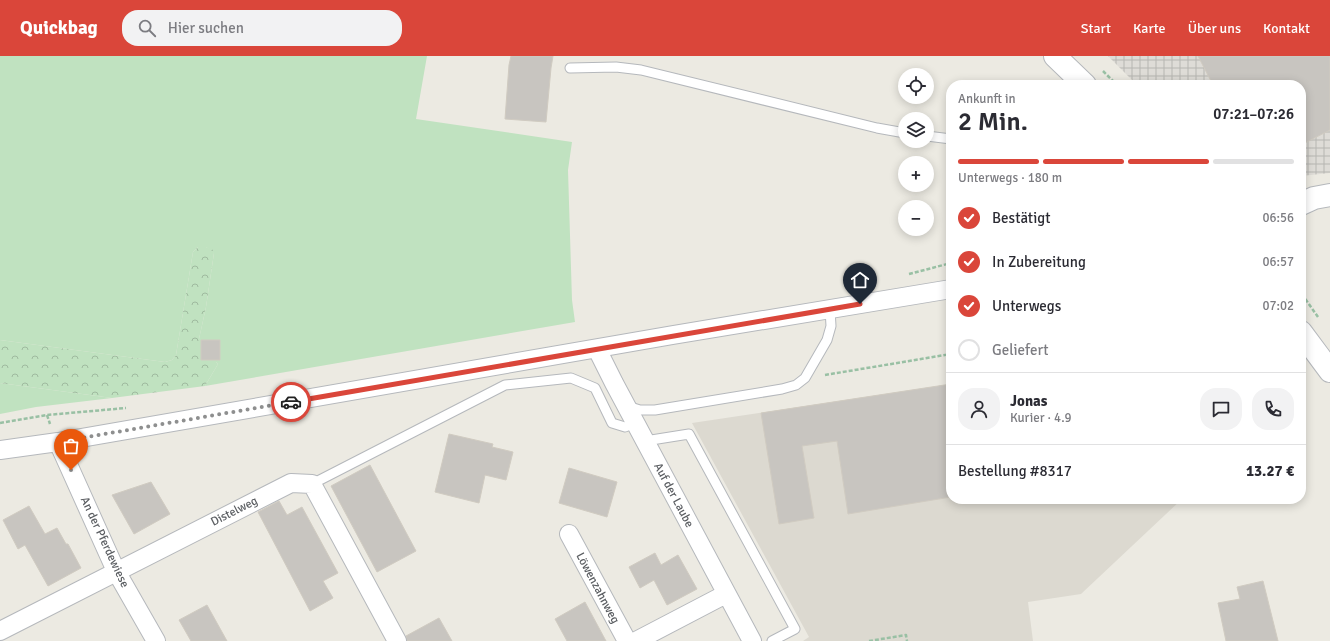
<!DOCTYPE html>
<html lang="de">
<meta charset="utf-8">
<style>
:root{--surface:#fff;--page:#f2f2f3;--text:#2b2b33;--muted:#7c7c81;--line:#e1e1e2;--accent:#da463a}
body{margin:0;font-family:Signika,sans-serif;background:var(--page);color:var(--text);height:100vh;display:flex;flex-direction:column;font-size:15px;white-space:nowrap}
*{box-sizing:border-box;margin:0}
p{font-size:13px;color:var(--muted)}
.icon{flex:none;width:22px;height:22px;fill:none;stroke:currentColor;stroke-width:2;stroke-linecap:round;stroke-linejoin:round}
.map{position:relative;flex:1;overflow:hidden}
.panel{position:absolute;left:946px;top:24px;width:360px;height:424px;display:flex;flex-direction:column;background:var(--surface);border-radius:16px;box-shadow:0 2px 10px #0003}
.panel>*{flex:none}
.fabs{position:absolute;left:898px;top:12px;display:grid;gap:8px}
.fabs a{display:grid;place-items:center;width:36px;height:36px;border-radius:50%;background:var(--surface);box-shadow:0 2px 10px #0003;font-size:20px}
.pin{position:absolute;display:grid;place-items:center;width:34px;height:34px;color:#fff;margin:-41px -17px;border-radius:50% 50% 50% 0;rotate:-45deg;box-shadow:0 0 4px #0007}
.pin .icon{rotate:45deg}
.courier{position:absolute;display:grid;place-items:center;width:40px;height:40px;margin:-20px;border:3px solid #da463a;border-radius:50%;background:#fff;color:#222;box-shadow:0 1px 5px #0007}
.summary em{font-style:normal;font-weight:600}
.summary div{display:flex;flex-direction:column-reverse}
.summary{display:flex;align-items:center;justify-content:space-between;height:68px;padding:0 12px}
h1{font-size:26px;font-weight:600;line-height:30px}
.bar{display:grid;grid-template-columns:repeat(4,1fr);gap:6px 4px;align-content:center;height:48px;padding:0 12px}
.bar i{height:5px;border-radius:3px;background:var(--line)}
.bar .selected{background:var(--accent)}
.bar p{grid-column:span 4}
.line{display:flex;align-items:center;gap:10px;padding:0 12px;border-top:1px solid var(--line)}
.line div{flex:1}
.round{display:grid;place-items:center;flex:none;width:42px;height:42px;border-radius:16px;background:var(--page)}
ol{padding:0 12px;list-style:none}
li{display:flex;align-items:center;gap:12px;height:44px}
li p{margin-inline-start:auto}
li .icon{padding:4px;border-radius:50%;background:var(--accent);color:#fff;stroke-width:4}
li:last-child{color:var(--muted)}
li i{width:22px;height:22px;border:2px solid var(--line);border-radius:50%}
header{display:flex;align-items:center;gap:24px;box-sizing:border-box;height:56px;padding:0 20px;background:var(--accent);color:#fff}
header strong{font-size:19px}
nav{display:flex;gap:22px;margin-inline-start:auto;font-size:14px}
.search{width:280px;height:36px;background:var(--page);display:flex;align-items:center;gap:10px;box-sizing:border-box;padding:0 14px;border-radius:16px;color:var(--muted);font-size:15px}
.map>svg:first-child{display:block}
.industrial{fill:url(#industrial-grid)}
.education{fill:#dcd9d0}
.green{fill:#c0e2c0}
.forest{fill:url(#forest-crowns)}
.building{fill:#c8c5c0;stroke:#d0cbc1}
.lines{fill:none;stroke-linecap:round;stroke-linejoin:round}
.service-casing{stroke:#b5b8bc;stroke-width:11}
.minor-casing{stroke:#b5b8bc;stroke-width:20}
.tertiary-casing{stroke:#b5b8bc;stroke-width:24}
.path{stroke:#99c0a4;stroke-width:2.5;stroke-dasharray:4 2;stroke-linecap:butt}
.service{stroke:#fff;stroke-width:9}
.minor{stroke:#fff;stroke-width:18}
.tertiary{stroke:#fff;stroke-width:22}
.done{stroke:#8e8f8f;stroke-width:4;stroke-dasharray:0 7.2}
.route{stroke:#da463a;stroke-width:5}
.labels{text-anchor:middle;stroke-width:3.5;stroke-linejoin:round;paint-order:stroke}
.street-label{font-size:12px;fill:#5b5e62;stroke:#fff}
</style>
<header>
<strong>Quickbag</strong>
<div class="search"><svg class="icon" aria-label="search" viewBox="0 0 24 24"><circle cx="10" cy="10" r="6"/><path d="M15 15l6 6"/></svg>Hier suchen</div>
<nav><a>Start</a><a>Karte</a><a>Über uns</a><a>Kontakt</a></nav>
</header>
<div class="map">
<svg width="1330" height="585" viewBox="0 0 1330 585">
<defs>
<pattern id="industrial-grid" width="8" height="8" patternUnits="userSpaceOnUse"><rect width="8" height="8" fill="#dedcd7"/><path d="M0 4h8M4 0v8" fill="none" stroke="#b7b6b2"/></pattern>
<pattern id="forest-crowns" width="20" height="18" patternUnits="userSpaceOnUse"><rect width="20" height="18" fill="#c0e2c0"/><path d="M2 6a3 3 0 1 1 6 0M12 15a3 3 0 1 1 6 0" fill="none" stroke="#9fba9f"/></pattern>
</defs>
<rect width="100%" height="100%" fill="#eceae2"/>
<path class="industrial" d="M1108,0H1330V117L1301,120V29H1137Z"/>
<path class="education" d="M951,328V443H1182L1081,538L1028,546L1033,585H803L809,581L692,367Z"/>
<path class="green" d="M0,0H427L416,63L572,86L568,114L572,244L575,266L205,330L218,308L216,306H199V283L206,251L214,197L206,191H198L193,196L176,299L172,304L165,306L0,284Z
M0,327L112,342L36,351L0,358Z"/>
<path class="forest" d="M198,191H206L213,194L214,197L206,251L199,283V306H216L218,308L205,330L112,342L0,327V284L165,306L172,304L176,299L193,196Z"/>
<path class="building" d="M511,0H553L551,12L546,66L505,63L509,9Z
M1198,0H1330V74L1301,89V29H1213Z
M201,284H220V304H201Z
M951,328V441L848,458L837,385L802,390L814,462L779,468L761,357Z
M449,378L493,388L492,391L513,396L506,424L485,419L479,447L435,436Z
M370,409L416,495L377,516L331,430Z
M569,412L617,426L607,461L559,447Z
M151,426L170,458L134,478L112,439Z
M279,445L287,459L302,451L338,517L323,525L333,542L310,555L258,456Z
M29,450L45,478L57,472L66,488H68L81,512L48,530L25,489L18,493L3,464Z
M655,497L661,509L678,499L697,533L667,549L654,524L640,532L629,511Z
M1263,525L1278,585H1226L1218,547L1240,543L1237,531Z
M585,546L606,585H567L555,563Z
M207,549L227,585H191L179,564Z
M439,562L452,585H407L406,580Z"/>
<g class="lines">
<defs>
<path id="service" d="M570,12L616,11L641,14L877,72L905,77
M927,80L951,83
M627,350L640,354H655L782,333L796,329L805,322L827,284L831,270L830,253
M645,385L689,378L795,573L772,585
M312,428L505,329L571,322L595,332L612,367L625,371L635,367"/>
<path id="minor" d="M597,293L614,327L752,585
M58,386L116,515L156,585
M0,394L58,386L673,279L951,233
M569,478L627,585
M0,575L291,427L312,428L397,585
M636,585L726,538"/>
<path id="tertiary" d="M1055,0L1085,29
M1301,148L1314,142L1330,139
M1301,276L1330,315"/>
</defs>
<use href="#service" class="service-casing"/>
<use href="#minor" class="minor-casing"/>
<use href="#tertiary" class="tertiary-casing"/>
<path class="path" d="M1103,15L1117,29
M909,218L951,207
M1301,239L1306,244L1318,261
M825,319L951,298
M47,359L50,368
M0,367L47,359L126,352
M869,585L906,579L907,585"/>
<use href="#service" class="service"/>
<use href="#minor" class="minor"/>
<use href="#tertiary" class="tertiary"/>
</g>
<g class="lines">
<path class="done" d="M71,414L58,386L291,346"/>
<path class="route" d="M291,346L860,248"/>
</g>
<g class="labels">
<g class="street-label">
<text transform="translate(674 439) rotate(62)" y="4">Auf der Laube</text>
<text transform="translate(234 455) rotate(-27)" y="4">Distelweg</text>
<text transform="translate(105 486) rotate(65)" y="4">An der Pferdewiese</text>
<text transform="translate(598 532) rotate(62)" y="4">Löwenzahnweg</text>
</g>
</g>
</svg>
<div class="fabs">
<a><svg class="icon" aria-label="locate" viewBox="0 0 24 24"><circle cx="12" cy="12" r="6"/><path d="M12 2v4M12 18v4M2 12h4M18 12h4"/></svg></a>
<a><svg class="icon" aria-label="layers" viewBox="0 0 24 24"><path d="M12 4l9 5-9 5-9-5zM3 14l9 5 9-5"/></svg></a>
<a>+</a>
<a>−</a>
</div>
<div class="pin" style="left:71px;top:414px;background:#ea580c"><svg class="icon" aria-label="bag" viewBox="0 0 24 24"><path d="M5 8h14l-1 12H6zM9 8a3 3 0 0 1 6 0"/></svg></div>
<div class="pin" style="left:860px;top:248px;background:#1f2937"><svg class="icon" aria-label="home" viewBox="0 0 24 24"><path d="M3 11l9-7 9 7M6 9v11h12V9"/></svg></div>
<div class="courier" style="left:291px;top:346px"><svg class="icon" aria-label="car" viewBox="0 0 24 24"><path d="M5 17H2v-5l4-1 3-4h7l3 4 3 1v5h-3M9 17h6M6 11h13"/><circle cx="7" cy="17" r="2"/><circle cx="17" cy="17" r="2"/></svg></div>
<section class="panel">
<div class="summary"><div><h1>2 Min.</h1><p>Ankunft in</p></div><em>07:21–07:26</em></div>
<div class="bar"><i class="selected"></i><i class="selected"></i><i class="selected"></i><i></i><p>Unterwegs · 180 m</p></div>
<ol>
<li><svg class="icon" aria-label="check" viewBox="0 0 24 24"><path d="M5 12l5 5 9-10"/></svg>Bestätigt<p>06:56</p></li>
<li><svg class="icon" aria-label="check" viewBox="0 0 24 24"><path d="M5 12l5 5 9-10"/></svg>In Zubereitung<p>06:57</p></li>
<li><svg class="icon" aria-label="check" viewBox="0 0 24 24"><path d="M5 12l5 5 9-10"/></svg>Unterwegs<p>07:02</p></li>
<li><i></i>Geliefert</li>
</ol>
<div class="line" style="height:72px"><a class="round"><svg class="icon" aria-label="person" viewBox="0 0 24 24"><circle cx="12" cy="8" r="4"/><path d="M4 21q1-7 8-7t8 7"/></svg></a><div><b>Jonas</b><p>Kurier · 4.9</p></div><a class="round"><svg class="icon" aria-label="chat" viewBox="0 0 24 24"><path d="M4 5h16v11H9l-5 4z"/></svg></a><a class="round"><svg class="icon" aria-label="phone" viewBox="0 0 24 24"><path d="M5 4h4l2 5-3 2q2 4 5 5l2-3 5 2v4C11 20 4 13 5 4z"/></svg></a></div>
<div class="line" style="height:52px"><div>Bestellung #8317</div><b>13.27 €</b></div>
</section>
</div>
